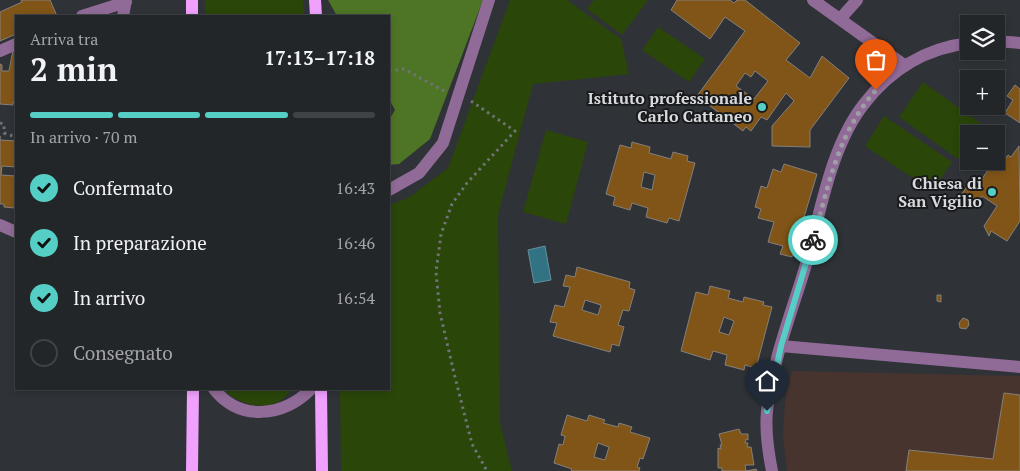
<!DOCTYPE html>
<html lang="it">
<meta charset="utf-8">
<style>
:root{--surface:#232629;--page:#2b2e31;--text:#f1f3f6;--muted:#a3a5a8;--line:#404346;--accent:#55cec5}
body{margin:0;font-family:"PT Serif",serif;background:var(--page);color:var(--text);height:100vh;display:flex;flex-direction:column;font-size:19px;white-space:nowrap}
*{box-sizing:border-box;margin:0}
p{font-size:16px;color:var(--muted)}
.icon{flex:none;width:28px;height:28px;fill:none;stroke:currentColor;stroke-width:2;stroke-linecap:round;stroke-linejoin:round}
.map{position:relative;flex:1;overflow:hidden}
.side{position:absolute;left:15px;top:15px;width:375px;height:375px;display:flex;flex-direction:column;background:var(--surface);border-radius:0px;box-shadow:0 2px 8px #0003,0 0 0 1px var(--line)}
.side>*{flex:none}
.controls{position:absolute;left:960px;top:15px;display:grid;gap:10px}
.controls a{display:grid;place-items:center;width:45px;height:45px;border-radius:0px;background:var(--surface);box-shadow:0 2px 8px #0003,0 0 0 1px var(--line);font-size:25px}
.pin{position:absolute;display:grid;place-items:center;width:42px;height:42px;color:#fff;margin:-51px -21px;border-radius:50% 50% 50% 0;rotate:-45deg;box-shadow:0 0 5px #0007}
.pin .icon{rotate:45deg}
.courier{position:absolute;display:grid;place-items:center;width:50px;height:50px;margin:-25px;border:4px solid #55cec5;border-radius:50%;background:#fff;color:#222;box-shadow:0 1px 6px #0007}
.headline em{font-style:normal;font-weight:800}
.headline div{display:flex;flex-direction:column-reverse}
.headline{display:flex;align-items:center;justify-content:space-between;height:85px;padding:0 15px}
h1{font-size:32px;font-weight:800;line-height:38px}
.bar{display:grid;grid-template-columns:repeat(4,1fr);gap:8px 5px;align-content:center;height:60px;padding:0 15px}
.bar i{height:6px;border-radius:4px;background:var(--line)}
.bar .on{background:var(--accent)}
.bar p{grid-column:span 4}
ol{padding:0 15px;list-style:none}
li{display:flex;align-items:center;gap:15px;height:55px}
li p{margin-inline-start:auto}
li .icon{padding:5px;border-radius:50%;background:var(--accent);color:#111;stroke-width:4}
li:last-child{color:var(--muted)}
li i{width:28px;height:28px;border:2px solid var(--line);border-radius:50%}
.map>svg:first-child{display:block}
.commercial{fill:#48342f}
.green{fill:#2a4609}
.forest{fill:#4e7525}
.water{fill:#317283;stroke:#63919e}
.building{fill:#815518;stroke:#85807b;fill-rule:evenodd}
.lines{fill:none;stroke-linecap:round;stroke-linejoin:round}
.path{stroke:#707377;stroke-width:3;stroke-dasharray:2.5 4;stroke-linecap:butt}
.minor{stroke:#916b98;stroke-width:12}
.major{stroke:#f0a1fe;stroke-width:12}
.done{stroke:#9d9fa4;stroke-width:5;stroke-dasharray:0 9}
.route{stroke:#55cec5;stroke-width:6}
.poi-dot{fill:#55cec5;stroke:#181a1c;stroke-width:2}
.labels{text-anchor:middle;stroke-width:4;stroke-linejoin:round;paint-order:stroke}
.poi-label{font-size:16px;font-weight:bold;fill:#d8dade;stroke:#181a1c;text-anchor:end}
</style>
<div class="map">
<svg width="1020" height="471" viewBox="0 0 1020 471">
<rect width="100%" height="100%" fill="#2f3237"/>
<path class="commercial" d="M792,371L1020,376V471H787L783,436L785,401Z"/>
<path class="green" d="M205,0H303L304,16H205Z
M510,0H567L621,39L629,74L533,84L498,215L500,423L512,471H341L340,389H389V205L408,198L448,168Z
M594,0H648L622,35L587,9Z
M658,27L705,59L689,82L642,50Z
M923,82L983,125L977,134H969V145L958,159L899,117Z
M884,116L952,162L932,191L865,146Z
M546,130L588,142L566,224L523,212Z
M223,389H293C287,394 281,402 274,404C259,410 233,401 223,389Z"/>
<path class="forest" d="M328,0H483L430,139L399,164L389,165V120L395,110L389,99V16H337Z"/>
<path class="water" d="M545,246L551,280L534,283L528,250Z"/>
<path class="building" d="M21,0H50L57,16H16V34L0,41V12L22,2Z
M677,0H730L734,3L737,0H745L800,43L786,60L810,78L822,56L849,78L810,130V147L772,146V126L794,101L786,93L767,120L761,117L751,131L746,127L743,131L697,96L745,31L725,17L710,39L671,10ZM755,71L768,81L754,99L736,86L745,73L751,77Z
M13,50L16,51V102H13V105L0,104V64L2,65V71H9Z
M1015,85L1020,89V123L1005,113L1013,100L1007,96Z
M983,125L991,131L990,134H977Z
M0,136V140L16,141V167L2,166L1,175L16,176L15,208L4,207V204H0Z
M632,142L650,147L649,153L671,159L673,152L688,156L687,161L695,163L679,221L669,218L667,223L646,217L648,208L632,203L630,210L613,205L615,197L606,194L620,145L631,148ZM644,172L655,175L652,190L641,187Z
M969,145V157L963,153Z
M1019,146L1020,221L1007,241L991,231L989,236L984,226L997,206L982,196L976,205L961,195L969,184L976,188L992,164L999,168L1008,155L1011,157Z
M784,164L817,174L792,257L780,254L783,246L768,242L774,222L758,218L761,209L755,207L761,186L767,188L773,169L781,172Z
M577,267L630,282L629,288L635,290L629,311L623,310L618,325L624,327L619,346L612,344L610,352L553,336L557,323L550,322L555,305L564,307L570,287L563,286L566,275L575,277ZM585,300L601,305L598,315L582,310Z
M710,286L730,291L728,298L743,302L744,297L764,302L763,305L772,307L756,368L745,365L744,370L725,365L727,355L713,351L710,360L681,351L696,292L708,295ZM724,317L734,321L729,335L719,332Z
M937,295H941V302L937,301Z
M963,318L968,320L969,325L966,329L960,328L959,323Z
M1004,393L1020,395V471H906L909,450L993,459Z
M567,415L587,421L589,415L605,420L603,423L618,427L619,423L632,427L630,432L650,438L643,459L640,458L637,467L640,468L639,471H571L572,469L554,463L559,444L563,445L565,436L561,435ZM598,443L609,447L605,460L594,457Z
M739,429L741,434H748V440L746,439L745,443H748L747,447H751L754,465H745L746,471L756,469L757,471H722V468H718V448L721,449L720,445H722L719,434Z"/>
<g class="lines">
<path class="path" d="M389,71L404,69L446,92
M471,101L515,131L467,183L452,204L441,234L436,272L440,313L455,377L472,444L487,471
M0,123L4,124V133L16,137"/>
<path class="minor" d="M813,0L904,65
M82,16L126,2
M123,16L126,0
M840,19L857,0
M996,41L1020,43
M0,51L16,44
M389,190L419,173L443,143L489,0
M0,225L16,232
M781,346L1020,367
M214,389C240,422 283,417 311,389
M772,471C768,451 765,431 767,411C772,362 791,314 805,268C820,215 830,147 864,104C890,70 926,48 969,43"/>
<path class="major" d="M192,0V16
M315,0L316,16
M321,389L322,471
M192,471L193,389"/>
</g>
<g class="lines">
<path class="done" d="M813,240C829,185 837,134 876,90"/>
<path class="route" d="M767,411L781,346L813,240"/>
</g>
<g class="poi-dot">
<circle cx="762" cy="107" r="5"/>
<circle cx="992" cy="192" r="5"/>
</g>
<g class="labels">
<g class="poi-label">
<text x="752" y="104">Istituto professionale<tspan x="752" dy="18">Carlo Cattaneo</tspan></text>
<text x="982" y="189">Chiesa di<tspan x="982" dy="18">San Vigilio</tspan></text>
</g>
</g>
</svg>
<div class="controls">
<a><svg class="icon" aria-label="layers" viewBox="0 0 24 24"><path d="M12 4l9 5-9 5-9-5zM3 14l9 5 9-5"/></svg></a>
<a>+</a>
<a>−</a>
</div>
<div class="pin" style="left:876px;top:90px;background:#ea580c"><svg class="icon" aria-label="bag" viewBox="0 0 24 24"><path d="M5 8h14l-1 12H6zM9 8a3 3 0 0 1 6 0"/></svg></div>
<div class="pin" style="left:767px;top:411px;background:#1f2937"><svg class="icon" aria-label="home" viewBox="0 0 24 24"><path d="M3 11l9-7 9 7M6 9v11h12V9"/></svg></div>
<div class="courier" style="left:813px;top:240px"><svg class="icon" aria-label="bike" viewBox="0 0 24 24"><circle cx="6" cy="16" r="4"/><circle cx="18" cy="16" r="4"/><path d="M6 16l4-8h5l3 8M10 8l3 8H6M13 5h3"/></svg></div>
<section class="side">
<div class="headline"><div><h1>2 min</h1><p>Arriva tra</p></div><em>17:13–17:18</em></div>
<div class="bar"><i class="on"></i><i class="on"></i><i class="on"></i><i></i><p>In arrivo · 70 m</p></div>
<ol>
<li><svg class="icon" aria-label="check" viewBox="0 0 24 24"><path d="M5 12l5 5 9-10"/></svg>Confermato<p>16:43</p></li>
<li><svg class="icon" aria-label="check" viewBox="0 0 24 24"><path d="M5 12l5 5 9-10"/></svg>In preparazione<p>16:46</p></li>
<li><svg class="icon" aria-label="check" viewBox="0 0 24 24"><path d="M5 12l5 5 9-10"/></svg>In arrivo<p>16:54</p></li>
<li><i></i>Consegnato</li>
</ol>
</section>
</div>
